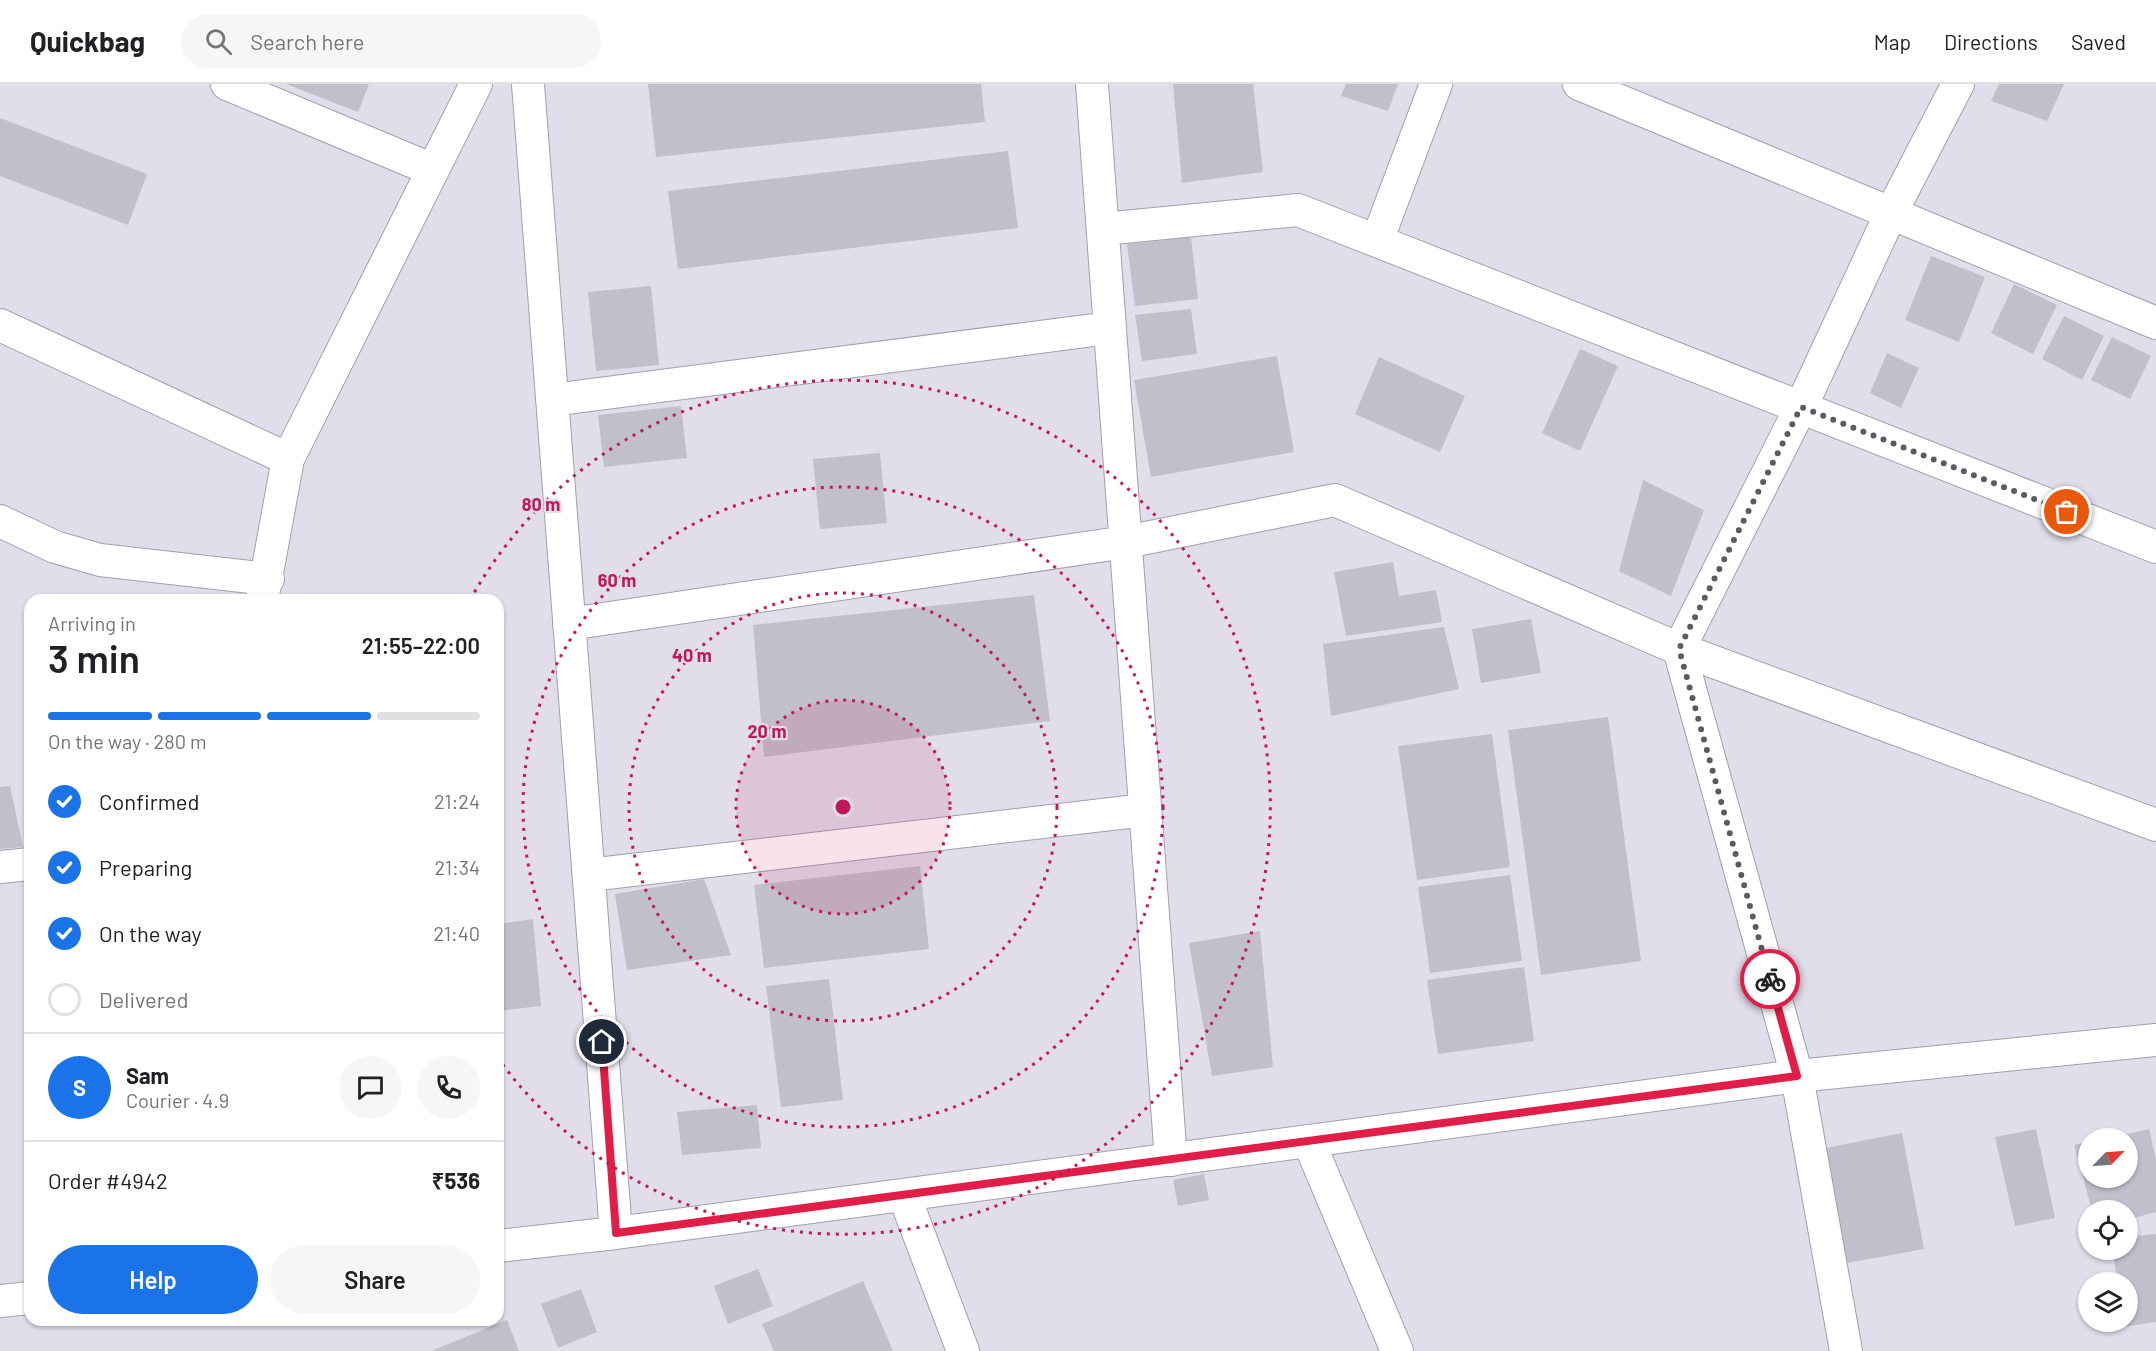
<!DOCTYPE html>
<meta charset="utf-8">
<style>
:root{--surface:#fff;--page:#f6f6f6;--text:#202124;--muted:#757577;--line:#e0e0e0;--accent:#1a73e8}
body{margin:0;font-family:Barlow,sans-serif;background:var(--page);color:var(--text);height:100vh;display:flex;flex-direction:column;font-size:22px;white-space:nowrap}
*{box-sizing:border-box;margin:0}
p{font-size:20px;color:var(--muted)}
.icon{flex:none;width:33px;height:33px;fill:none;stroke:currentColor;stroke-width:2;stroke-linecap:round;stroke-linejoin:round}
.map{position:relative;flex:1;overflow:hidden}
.side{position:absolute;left:24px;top:510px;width:480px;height:732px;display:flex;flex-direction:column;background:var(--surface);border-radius:18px;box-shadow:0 2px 4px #0004}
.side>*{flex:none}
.needle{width:39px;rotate:65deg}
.fabs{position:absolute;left:2078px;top:1044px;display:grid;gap:12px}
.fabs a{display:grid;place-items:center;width:60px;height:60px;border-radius:50%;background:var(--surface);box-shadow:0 2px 4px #0004;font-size:30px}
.pin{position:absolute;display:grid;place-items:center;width:51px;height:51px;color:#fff;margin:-26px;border:3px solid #fff;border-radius:50%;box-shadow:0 2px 6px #0007}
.courier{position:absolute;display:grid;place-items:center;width:60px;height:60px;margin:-30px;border:4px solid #e11d48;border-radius:50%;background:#fff;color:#222;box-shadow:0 2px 8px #0007}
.headline em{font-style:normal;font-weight:600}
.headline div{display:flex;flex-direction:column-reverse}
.headline{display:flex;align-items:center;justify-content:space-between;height:102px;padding:0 24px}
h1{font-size:39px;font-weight:600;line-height:45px}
.bar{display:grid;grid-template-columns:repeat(4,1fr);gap:9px 6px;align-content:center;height:72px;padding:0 24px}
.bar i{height:8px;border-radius:4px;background:var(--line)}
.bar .on{background:var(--accent)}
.bar p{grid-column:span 4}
.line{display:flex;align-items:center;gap:15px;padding:0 24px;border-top:2px solid var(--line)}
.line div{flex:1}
.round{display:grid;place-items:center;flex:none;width:63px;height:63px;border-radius:32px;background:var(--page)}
ol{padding:0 24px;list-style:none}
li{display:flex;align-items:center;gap:18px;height:66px}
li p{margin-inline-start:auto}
li .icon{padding:6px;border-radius:50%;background:var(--accent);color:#fff;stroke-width:4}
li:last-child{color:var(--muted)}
li i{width:33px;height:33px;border:3px solid var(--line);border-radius:50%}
.action{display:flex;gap:12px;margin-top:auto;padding:12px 24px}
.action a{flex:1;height:69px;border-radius:36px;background:var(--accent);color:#fff;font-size:24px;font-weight:600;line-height:69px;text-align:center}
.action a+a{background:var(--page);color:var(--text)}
header{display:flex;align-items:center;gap:36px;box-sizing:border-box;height:84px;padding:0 30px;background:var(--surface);border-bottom:2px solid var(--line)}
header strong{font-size:28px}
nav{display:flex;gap:33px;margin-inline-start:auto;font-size:21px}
.search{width:420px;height:54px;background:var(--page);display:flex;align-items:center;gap:15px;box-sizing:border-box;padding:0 21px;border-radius:33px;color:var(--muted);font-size:22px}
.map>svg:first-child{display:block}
.building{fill:#c2bfcc}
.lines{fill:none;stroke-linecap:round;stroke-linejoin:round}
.street-casing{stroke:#a29fac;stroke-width:34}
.street{stroke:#fff;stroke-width:32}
.done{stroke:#5c5a62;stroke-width:6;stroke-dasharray:0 10.8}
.route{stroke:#e11d48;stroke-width:8}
.ring{fill:none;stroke:#c2185b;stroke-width:3;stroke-dasharray:3 6}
.centre{fill:#c2185b;stroke:#e1ddeb;stroke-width:3}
.ring-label{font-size:18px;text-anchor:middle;font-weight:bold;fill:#c2185b;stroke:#e1ddeb;stroke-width:4.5;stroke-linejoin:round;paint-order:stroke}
</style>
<header>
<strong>Quickbag</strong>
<div class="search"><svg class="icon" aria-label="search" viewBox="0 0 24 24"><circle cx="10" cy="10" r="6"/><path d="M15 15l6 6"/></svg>Search here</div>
<nav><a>Map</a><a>Directions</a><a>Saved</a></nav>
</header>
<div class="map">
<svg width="2156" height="1267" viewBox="0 0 2156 1267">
<rect width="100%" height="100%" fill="#e1ddeb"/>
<path class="building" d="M286,0H369L358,28Z
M648,0H981L985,38L656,73Z
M1173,0H1253L1263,88L1182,99Z
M1346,0H1398L1388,27L1341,12Z
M1999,0H2064L2047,37L1991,17Z
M0,34L147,90L128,141L0,92Z
M1008,67L1018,144L678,185L668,107Z
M1191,153L1198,215L1135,222L1127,160Z
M1931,172L1985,193L1959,258L1905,236Z
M2014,200L2057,221L2033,270L1991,249Z
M651,202L659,281L596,287L588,208Z
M1191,225L1197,270L1142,277L1135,231Z
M2064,232L2104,252L2082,296L2042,275Z
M2112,253L2151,272L2130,315L2091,296Z
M1580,265L1618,282L1580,367L1542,349Z
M1887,269L1919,284L1901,324L1870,309Z
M1277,272L1294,368L1151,393L1134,296Z
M1379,273L1465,312L1440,368L1355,330Z
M681,322L687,374L604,383L598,331Z
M880,369L887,439L820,445L813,375Z
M1643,396L1704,426L1671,512L1619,487Z
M1393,478L1399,512L1436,506L1442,538L1346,552L1334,488Z
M1034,511L1050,637L764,673L753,541Z
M1531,535L1541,589L1481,599L1472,545Z
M1444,543L1459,605L1331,632L1323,560Z
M1608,633L1641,877L1541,891L1508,646Z
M1492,650L1510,783L1417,796L1398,662Z
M10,702L23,763L0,765V703Z
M920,782L929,865L764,884L754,801Z
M1510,791L1522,877L1430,889L1418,803Z
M704,795L731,871L627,886L615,810Z
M533,835L541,922L498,927V840Z
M1260,847L1273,983L1212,992L1189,859Z
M1524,883L1534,957L1438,970L1427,896Z
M829,895L843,1016L781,1023L766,902Z
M757,1021L761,1064L682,1071L677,1028Z
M2036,1045L2055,1134L2015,1142L1995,1053Z
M2149,1045L2156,1075V1128L2127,1136V1126H2092L2074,1061L2088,1058V1094H2127V1054H2111Z
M1902,1049L1924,1165L1847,1179L1825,1064Z
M1204,1090L1209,1116L1178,1122L1173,1096Z
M2156,1150V1238L2123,1243V1238H2127V1198H2117L2113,1166H2127V1153Z
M758,1185L773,1222L728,1240L714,1202Z
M863,1197L893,1267H774L762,1240Z
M581,1205L597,1248L558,1264L541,1220Z
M507,1236L519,1267H431Z"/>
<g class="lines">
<defs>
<path id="street" d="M227,0L433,86
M528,0L616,1149
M1092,0L1171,1076
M1579,0L2156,239
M1103,145L1298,126L2156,463
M1377,157L1436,0
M0,241L288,375
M552,316L1109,244
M0,437L55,463L100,476L268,495
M262,516L288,375L476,0
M569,540L1126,458L1335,416L1679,565L2156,741
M0,783L30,780
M589,791L1145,726
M1309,1058L1397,1267
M904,1111L963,1267
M498,1162L616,1149L1797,992L2156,956
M0,1217L30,1214
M1846,1267L1797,992L1679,565L1801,323L1891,129L1958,0"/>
</defs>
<use href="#street" class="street-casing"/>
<use href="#street" class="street"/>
</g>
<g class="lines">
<path class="done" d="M1770,895L1679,565L1801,323L2067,428"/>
<path class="route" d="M602,958L616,1149L1797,992L1770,895"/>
</g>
<circle cx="843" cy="723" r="107" fill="#c2185b" fill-opacity=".12"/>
<g class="ring">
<circle cx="843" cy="723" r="107"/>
<circle cx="843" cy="723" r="214"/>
<circle cx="843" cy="723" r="320"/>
<path d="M470 516A427 427 0 1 1 500 977"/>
</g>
<circle cx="843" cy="723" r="9" class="centre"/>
<g class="ring-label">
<text x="541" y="427">80 m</text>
<text x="617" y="503">60 m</text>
<text x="692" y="578">40 m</text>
<text x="767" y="654">20 m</text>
</g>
</svg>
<div class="fabs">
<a><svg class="needle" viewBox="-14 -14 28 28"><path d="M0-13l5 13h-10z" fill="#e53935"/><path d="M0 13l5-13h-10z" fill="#757577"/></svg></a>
<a><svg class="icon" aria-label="locate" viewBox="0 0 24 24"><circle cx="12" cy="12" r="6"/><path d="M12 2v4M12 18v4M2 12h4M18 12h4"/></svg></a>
<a><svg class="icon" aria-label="layers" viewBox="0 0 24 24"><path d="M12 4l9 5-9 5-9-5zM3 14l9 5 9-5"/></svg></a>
</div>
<div class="pin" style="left:2067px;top:428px;background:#ea580c"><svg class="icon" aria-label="bag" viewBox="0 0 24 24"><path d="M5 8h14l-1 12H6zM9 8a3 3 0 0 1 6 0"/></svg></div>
<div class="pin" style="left:602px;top:958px;background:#1f2937"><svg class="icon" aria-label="home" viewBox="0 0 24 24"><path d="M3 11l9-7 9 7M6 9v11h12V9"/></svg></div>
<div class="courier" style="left:1770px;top:895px"><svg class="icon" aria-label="bike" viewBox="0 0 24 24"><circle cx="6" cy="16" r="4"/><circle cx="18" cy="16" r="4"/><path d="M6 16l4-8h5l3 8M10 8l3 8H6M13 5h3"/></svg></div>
<section class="side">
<div class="headline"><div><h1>3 min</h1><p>Arriving in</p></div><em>21:55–22:00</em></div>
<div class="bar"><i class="on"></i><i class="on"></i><i class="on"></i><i></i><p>On the way · 280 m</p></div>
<ol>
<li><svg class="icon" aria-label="check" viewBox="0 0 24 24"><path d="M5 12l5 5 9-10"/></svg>Confirmed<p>21:24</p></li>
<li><svg class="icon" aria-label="check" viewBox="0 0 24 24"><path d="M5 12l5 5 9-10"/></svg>Preparing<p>21:34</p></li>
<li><svg class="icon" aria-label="check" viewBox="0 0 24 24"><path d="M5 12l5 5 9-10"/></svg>On the way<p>21:40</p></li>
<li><i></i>Delivered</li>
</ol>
<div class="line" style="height:108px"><b class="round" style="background:var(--accent);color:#fff">S</b><div><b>Sam</b><p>Courier · 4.9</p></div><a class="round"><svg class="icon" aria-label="chat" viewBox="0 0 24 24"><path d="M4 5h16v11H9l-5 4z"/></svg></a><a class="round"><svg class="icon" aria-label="phone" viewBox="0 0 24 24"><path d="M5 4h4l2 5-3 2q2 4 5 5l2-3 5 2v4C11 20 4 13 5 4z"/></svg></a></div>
<div class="line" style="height:78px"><div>Order #4942</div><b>₹536</b></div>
<div class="action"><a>Help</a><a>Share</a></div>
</section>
</div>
